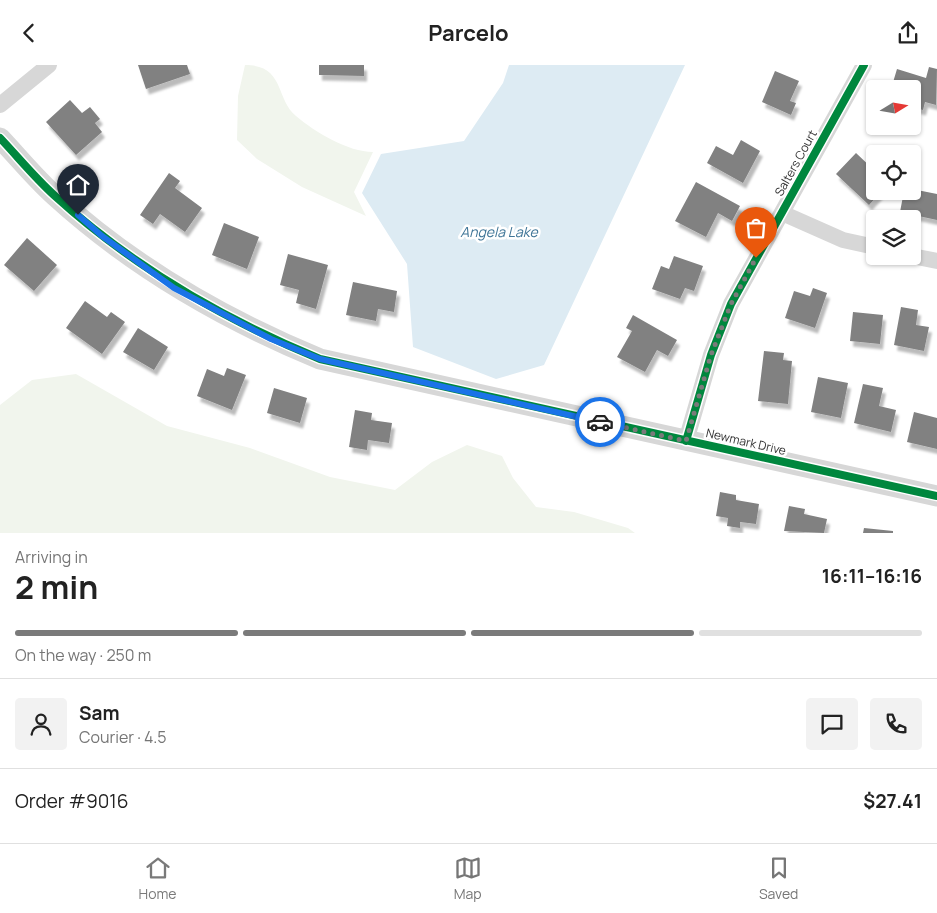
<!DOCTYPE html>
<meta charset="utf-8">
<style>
:root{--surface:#fff;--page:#f2f2f2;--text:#222;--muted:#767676;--line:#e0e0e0;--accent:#7a7a7a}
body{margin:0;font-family:Manrope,sans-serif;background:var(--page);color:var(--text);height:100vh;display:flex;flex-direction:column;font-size:19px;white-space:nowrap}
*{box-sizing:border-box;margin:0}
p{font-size:16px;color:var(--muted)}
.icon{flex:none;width:28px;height:28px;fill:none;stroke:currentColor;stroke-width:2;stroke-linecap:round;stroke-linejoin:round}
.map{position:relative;height:468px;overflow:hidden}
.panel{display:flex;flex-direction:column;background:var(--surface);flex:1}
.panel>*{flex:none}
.needle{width:32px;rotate:79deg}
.fabs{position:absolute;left:866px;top:15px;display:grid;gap:10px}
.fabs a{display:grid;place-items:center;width:55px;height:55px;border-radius:5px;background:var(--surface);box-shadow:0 1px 4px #0004;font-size:25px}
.pin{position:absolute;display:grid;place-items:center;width:42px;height:42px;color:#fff;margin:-51px -21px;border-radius:50% 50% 50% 0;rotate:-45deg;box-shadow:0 0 5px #0007}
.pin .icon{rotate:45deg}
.courier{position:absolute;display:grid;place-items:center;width:50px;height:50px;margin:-25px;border:4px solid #1a73e8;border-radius:50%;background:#fff;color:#222;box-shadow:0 1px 6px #0007}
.overview em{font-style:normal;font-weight:700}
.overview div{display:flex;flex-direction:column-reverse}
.overview{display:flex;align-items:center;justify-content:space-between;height:85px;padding:0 15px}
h1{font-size:32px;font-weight:700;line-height:38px}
.bar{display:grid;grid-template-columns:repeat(4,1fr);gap:8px 5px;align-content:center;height:60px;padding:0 15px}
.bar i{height:6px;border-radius:4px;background:var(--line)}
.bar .selected{background:var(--accent)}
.bar p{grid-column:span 4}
.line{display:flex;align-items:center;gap:12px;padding:0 15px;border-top:1px solid var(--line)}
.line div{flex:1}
.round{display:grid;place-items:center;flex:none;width:52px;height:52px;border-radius:5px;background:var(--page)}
header{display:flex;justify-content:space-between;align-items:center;height:65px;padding:0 15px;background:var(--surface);font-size:22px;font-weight:700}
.dock{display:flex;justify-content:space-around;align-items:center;height:70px;border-top:1px solid var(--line);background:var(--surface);font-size:14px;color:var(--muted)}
.dock a{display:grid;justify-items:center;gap:2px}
.dock .selected{color:var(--accent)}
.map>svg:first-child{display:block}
.green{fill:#f1f5ed}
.water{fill:#ddebf3}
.building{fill:#818181;filter:url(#shadow)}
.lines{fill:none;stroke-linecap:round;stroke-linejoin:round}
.minor{stroke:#d7d7d7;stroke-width:16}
.tertiary{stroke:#d7d7d7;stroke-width:21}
.cycleway-casing{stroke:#fff;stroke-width:11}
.cycleway{stroke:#00873e;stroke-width:8}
.done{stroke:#7a7a7a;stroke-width:5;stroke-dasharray:0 9}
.route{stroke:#1a73e8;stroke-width:6}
.labels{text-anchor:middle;stroke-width:5;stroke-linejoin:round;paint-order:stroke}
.street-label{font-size:12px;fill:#333;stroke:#fff}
.water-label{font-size:14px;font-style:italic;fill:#3f7597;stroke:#fff}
</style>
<header><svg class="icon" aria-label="back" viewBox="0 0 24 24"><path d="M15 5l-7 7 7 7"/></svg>Parcelo<svg class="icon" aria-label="share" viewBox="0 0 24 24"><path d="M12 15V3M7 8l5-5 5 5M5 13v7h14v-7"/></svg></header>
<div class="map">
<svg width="937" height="468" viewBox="0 0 937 468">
<defs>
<filter id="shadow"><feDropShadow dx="3" dy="5.5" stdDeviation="1" flood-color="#0004"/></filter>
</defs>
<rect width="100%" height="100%" fill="#fff"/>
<path class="green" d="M245,0C285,0 275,33 296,51C315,67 348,87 373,87L354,127L366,151L302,122L257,94L237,75L238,31Z
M76,309L167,361L250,383L330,412L395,425L432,397L467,380L502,391L513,413L536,442L574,447L628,463L635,468H0V340L32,315Z"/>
<path class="water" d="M509,0H685L544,300L496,314L413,282L407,199L362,128L381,89L464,76L503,18Z"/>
<path class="building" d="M138,0H187L190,9L146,24Z
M319,0H364V11L319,10Z
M929,2L937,4L936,40L925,37L923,45L912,42V24H891L897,4L926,13Z
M775,6L799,16L790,36L796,38L791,50L762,37Z
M70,35L82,48L90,42L100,54L95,58L102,67L76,90L46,57Z
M741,75L760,86L743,118L707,98L716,81L733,90Z
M856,88L875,106V126H882L869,140L836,109Z
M169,108L180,116L175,123L202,143L185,167L160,149L153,159L140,150Z
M696,117L740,141L732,156L718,148L706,172L675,156Z
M912,124L937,129V155L900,147L904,126H912Z
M224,158L259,172L247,204L212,190Z
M27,173L57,200L34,226L4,200Z
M288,189L328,200L316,244L296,238L299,225L280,220Z
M674,191L703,201L694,226L685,223L680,234L652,224L661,201L669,204Z
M353,217L397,226L394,247L378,244L376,256L346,250Z
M813,223L827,228L815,263L785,253L794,226L810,231Z
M85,236L107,252L111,247L125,257L102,289L66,263Z
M901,242L918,245L916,260L929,262L924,286L894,280Z
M853,247L883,250L880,279L850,276Z
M633,250L677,275L668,291L657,285L645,307L617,292L632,266L626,263Z
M138,263L168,282L154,305L123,287Z
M764,286L784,288L783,295L792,296L788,339L758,336Z
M227,303L246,310L232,345L197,331L207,304L224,311Z
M818,312L848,318L841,353L811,347Z
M863,319L883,323L879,341L896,345L891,367L854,358Z
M274,323L307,333L300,358L267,348Z
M355,345L372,348L371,355L392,358L389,378L368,375L367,385L349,382Z
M914,347L937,353V384L907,377Z
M720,427L736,430V435L759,439L756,459L740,457V463L727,461L728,453L716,451Z
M789,441L805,444L804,449L827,454L824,468L784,466Z
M864,463L893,466V468H863Z"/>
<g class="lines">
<path class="minor" d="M0,40L49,0
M782,148L843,175L875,182
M912,191L937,196
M686,376L711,290L731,239L864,0"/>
<path class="tertiary" d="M0,73C18,92 35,113 55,131C133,202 223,254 320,294L937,431"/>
<defs>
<path id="cycleway" d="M0,73C18,92 35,113 55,131C133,202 223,254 320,294L937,431
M686,376L711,290L731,239L864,0"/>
</defs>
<use href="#cycleway" class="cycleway-casing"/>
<use href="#cycleway" class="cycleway"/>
</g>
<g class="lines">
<path class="done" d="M600,357L686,376L711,290L731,239L756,193"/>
<path class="route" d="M78,150L102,171L174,223L271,274L320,294L600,357"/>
</g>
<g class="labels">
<g class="street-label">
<text transform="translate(796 98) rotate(-61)" y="4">Salters Court</text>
<text transform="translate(746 377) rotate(13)" y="4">Newmark Drive</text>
</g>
<g class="water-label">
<text x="499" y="172">Angela Lake</text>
</g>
</g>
</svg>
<div class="fabs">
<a><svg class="needle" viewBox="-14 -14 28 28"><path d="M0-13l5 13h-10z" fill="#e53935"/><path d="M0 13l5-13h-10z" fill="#767676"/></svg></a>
<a><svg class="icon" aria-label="locate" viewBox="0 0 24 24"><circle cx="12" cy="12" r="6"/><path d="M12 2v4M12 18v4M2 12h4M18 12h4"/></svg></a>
<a><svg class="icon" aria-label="layers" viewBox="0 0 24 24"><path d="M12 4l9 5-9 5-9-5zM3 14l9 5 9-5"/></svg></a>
</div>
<div class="pin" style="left:756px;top:193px;background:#ea580c"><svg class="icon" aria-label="bag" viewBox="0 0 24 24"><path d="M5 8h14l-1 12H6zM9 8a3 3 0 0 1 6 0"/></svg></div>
<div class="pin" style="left:78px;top:150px;background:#1f2937"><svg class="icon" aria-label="home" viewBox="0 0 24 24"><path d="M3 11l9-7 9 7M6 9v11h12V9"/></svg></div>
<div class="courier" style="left:600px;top:357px"><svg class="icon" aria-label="car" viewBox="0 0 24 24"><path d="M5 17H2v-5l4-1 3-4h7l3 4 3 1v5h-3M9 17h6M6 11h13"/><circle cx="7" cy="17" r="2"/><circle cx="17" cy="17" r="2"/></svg></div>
</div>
<section class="panel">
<div class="overview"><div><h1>2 min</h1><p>Arriving in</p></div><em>16:11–16:16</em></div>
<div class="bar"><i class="selected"></i><i class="selected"></i><i class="selected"></i><i></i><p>On the way · 250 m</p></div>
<div class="line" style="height:90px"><a class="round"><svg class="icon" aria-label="person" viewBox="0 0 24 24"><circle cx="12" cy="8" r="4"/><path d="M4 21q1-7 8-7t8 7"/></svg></a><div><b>Sam</b><p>Courier · 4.5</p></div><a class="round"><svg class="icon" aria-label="chat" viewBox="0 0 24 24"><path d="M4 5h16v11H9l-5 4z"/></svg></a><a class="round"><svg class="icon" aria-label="phone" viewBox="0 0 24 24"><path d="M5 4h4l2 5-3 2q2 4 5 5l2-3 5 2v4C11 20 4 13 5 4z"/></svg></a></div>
<div class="line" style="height:65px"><div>Order #9016</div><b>$27.41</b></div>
</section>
<nav class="dock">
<a class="selected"><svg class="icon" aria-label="home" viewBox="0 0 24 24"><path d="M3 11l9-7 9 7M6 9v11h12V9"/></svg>Home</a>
<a><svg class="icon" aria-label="map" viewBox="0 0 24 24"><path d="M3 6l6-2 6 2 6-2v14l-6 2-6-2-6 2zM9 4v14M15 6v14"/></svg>Map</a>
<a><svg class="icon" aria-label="saved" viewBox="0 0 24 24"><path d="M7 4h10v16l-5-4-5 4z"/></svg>Saved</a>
</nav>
